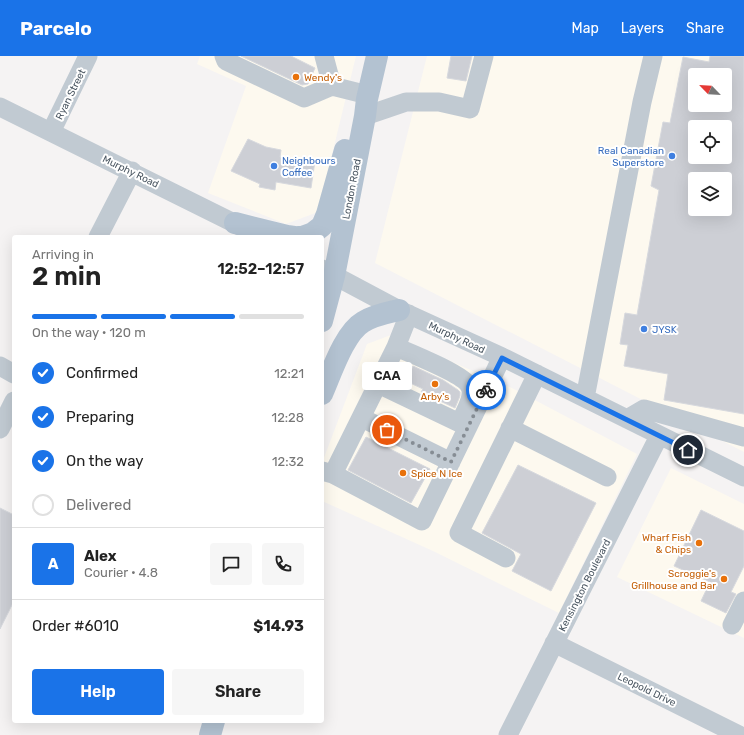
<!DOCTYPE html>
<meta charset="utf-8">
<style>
:root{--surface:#fff;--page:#f6f6f6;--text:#222;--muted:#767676;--line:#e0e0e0;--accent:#1a73e8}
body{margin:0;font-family:Rubik,sans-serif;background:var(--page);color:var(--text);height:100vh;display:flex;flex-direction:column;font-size:15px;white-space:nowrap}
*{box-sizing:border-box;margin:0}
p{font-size:13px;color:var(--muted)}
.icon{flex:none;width:22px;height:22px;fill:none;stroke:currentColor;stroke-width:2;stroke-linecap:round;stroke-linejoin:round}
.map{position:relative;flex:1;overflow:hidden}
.details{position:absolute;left:12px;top:179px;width:312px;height:488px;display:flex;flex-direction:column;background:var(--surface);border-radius:4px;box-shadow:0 4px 16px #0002}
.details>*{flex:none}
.needle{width:26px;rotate:295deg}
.buttons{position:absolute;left:688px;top:12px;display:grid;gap:8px}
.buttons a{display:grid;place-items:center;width:44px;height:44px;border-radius:4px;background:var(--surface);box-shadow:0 4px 16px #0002;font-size:20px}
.pin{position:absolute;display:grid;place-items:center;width:34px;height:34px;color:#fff;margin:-17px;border:2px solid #fff;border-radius:50%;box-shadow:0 1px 4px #0007}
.courier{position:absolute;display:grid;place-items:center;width:40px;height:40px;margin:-20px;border:3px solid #1a73e8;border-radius:50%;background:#fff;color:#222;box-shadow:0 1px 5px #0007}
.bubble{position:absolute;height:28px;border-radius:4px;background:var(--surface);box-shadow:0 4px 16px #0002;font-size:13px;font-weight:600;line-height:28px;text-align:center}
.summary em{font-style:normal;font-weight:600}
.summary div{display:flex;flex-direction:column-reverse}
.summary{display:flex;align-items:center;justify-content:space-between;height:68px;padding:0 20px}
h1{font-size:26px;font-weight:600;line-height:30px}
.bar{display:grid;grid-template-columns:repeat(4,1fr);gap:6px 4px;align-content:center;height:48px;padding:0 20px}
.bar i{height:5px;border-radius:3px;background:var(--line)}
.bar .current{background:var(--accent)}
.bar p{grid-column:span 4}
.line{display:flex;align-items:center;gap:10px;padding:0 20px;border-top:1px solid var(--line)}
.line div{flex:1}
.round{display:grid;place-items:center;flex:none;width:42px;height:42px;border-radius:4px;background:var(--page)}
ol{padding:0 20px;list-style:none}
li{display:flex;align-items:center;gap:12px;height:44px}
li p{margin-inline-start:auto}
li .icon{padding:4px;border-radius:50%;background:var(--accent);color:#fff;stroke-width:4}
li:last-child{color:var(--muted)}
li i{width:22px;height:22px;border:2px solid var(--line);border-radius:50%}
.action{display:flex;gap:8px;margin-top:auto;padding:8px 20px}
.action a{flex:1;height:46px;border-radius:4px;background:var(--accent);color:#fff;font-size:16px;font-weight:600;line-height:46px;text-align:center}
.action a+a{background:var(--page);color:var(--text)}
header{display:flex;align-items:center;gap:24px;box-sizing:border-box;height:56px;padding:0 20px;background:var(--accent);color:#fff}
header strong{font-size:19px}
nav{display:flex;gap:22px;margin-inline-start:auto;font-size:14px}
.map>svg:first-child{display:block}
.commercial{fill:#fdf9ef;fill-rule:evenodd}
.building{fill:#cdcfd5;stroke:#d7d9de;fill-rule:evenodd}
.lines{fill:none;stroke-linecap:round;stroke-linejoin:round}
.minor{stroke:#c1cad2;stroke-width:19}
.major{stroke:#b3c2d1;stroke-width:22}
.done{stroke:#868d94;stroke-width:4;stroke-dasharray:0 7.2}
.route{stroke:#1a73e8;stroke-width:5}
.food-dot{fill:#e8710a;stroke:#fff;stroke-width:1.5}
.shop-dot{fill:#3f7fe0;stroke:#fff;stroke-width:1.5}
.labels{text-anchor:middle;stroke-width:4;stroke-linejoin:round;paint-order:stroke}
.food-label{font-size:10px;fill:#c56008;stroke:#fff;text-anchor:start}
.street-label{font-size:10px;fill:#4a5661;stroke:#fff}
.shop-label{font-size:10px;fill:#366cbe;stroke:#fff;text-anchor:start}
</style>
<header>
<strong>Parcelo</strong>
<nav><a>Map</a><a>Layers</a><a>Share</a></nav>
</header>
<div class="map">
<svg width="744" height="679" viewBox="0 0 744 679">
<rect width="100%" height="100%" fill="#f5f3f3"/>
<path class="commercial" d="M200,0H356L318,156L286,168L208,137L246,30L197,8Z
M427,0H744V396L375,207ZM695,19H725V49H695ZM695,71H725V101H695ZM695,123H725V153H695Z
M391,279L514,333L637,398L559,557L433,495L322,445V407L367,288Z
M671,412L744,448V582L617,521Z"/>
<path class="building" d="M241,0H291L315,12L308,28L302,29Z
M451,0H472L466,25L447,22Z
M710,0H744V358L664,344L668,318L624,310L628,289L620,288L625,257L637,259L659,134L651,130L663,66L670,67L683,1L709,6ZM695,19H725V49H695ZM695,71H725V101H695ZM695,123H725V153H695Z
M248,83L266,91L281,94L280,101L315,105L311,132L276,126L275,134L259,131L260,128L231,115Z
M413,310L443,324L458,334L460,336V340L455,352L421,336L423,333L406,325Z
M366,381L430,413L411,447L348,414Z
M518,409L596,447L551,535L512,515L521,498L482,477Z
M0,452L14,459V545L0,573Z
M701,454L744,475V510L731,536L736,538L726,557L701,545L710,526L674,510Z"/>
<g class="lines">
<path class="minor" d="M224,0L226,5L304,42L332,30L368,39
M324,0L332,30
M0,51L248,174
M365,60L406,46H439L470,53L484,0
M51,76L88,0
M98,181L132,115
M322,213L399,254L502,301L744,421
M396,291C410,297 465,319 470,331C474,340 467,352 463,360
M0,310L14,318
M378,328L468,371
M585,342L642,46L653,0
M362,362L451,406
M627,363L644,353L744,381
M510,372L607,421
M0,373L14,345
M322,415L333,418L422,465L502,301
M333,418L396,291L409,258
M506,502L459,477L537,318
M732,569L744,545
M554,587L739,679
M508,679L659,380"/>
<path class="major" d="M235,167L287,180L294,181
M298,181H302L313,177L322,170L327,158L345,94
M322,265L334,220L365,60L367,43L377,0
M322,338C331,318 344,277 363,266C374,259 387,257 399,254
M210,679L214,665"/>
</g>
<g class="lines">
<path class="done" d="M387,374L451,406L486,334"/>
<path class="route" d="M486,334L502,302L688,394"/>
</g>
<g class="food-dot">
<circle cx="296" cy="21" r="4"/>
<circle cx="435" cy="328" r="4"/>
<circle cx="403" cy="417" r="4"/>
<circle cx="699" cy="487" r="4"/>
<circle cx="724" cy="523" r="4"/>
</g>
<g class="shop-dot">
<circle cx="672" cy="100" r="4"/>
<circle cx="274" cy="110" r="4"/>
<circle cx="644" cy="273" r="4"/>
</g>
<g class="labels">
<g class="food-label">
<text x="304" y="25">Wendy's</text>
<text x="435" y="344" text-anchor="middle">Arby's</text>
<text x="411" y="421">Spice N Ice</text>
<text x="691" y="485" text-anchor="end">Wharf Fish<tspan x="691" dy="12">&amp; Chips</tspan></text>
<text x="716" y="521" text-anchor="end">Scroggie's<tspan x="716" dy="12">Grillhouse and Bar</tspan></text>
</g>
<g class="street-label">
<text transform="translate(70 38) rotate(-64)" y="4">Ryan Street</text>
<text transform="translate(131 115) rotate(26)" y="4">Murphy Road</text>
<text transform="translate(351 133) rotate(-79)" y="4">London Road</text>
<text transform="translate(457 281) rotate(25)" y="4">Murphy Road</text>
<text transform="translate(584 529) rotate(-63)" y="4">Kensington Boulevard</text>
<text transform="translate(647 633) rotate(26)" y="4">Leopold Drive</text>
</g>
<g class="shop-label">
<text x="664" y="98" text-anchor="end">Real Canadian<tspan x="664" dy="12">Superstore</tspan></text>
<text x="282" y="108">Neighbours<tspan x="282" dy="12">Coffee</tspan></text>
<text x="652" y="277">JYSK</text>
</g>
</g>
</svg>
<div class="buttons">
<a><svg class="needle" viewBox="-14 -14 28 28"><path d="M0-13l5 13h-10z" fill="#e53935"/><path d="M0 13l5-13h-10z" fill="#767676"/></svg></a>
<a><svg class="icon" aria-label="locate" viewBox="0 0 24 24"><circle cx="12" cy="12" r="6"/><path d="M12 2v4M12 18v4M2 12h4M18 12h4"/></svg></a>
<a><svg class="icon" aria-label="layers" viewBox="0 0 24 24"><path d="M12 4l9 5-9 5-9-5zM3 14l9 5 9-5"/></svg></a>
</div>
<div class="pin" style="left:387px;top:374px;background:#ea580c"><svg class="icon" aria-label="bag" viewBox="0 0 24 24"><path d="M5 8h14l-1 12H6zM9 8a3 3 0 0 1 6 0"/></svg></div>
<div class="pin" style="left:688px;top:394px;background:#1f2937"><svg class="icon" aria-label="home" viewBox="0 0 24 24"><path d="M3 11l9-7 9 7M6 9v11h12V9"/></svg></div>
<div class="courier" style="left:486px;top:334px"><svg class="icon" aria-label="bike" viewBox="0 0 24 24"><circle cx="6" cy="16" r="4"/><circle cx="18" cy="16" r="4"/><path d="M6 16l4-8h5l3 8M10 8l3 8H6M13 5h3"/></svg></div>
<div class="bubble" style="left:362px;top:306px;width:50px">CAA</div>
<section class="details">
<div class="summary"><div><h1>2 min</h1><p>Arriving in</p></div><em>12:52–12:57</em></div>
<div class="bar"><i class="current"></i><i class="current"></i><i class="current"></i><i></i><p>On the way · 120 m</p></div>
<ol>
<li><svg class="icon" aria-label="check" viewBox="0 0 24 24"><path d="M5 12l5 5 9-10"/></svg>Confirmed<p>12:21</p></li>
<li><svg class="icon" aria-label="check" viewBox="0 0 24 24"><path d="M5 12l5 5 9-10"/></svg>Preparing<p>12:28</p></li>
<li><svg class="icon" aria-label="check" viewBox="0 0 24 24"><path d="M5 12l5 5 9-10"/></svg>On the way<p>12:32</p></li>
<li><i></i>Delivered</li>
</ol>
<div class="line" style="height:72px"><b class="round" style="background:var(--accent);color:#fff">A</b><div><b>Alex</b><p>Courier · 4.8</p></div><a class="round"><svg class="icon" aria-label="chat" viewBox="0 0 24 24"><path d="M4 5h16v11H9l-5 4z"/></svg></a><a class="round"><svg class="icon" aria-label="phone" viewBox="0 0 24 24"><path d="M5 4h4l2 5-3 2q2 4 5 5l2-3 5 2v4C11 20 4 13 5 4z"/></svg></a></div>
<div class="line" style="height:52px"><div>Order #6010</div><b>$14.93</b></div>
<div class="action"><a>Help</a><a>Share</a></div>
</section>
</div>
